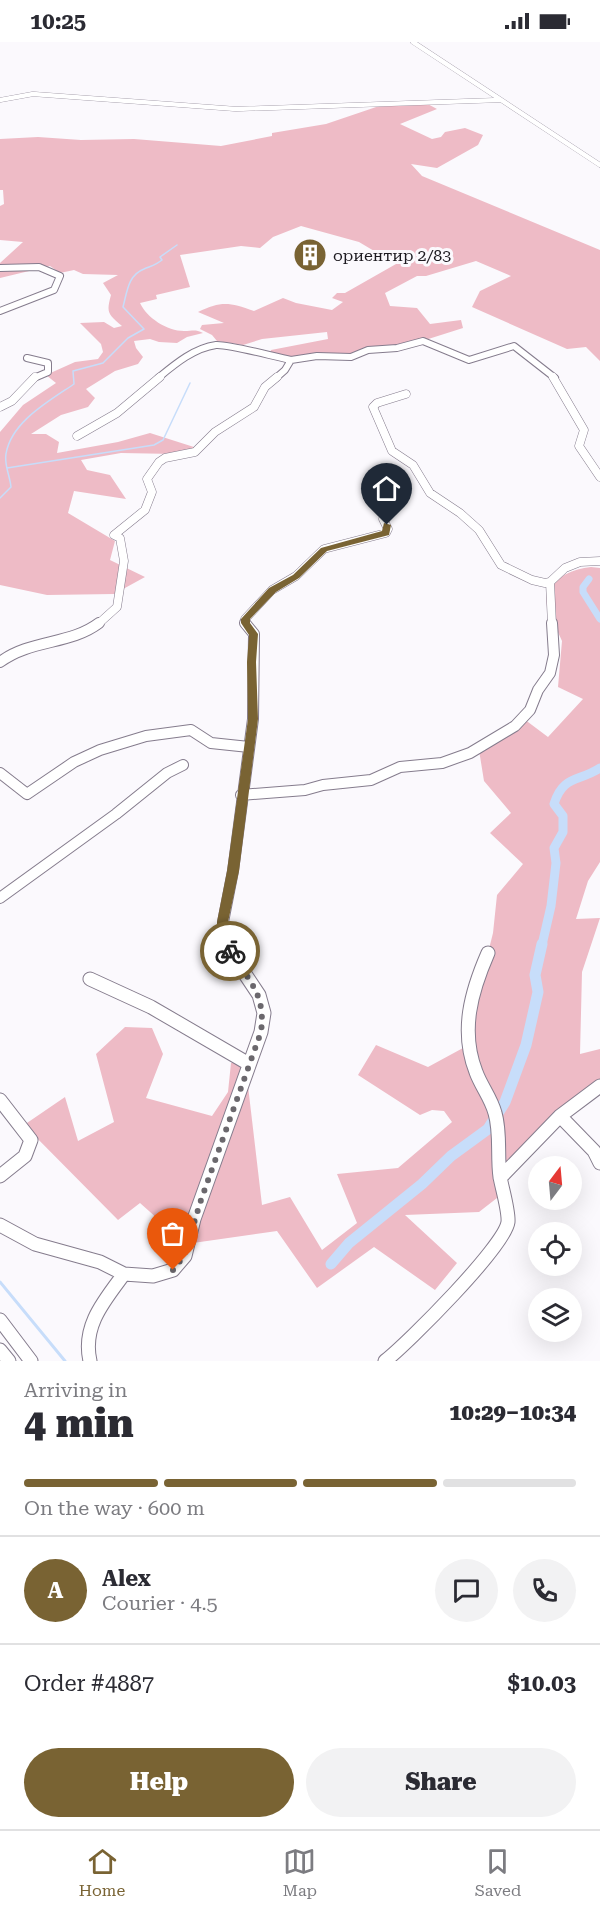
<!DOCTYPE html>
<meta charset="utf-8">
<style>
:root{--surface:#fff;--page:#f2f2f3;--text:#2b2b33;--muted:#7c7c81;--line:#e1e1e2;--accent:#796333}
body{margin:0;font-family:"Roboto Serif",serif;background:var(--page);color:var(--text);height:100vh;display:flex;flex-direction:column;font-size:22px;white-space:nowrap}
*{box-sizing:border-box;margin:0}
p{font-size:20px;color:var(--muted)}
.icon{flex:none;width:33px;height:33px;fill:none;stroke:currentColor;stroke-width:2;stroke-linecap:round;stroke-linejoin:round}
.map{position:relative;height:1319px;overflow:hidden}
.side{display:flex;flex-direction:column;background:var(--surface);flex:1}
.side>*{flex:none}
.needle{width:39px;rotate:16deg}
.buttons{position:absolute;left:528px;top:1114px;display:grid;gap:12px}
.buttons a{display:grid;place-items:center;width:54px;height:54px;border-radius:50%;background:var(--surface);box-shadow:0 6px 24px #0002;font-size:30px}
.pin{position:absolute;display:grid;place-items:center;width:51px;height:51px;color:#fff;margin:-62px -26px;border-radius:50% 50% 50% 0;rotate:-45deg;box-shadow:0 0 6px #0007}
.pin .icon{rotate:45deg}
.courier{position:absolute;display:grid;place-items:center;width:60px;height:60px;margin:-30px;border:4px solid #796333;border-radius:50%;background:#fff;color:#222;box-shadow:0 2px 8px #0007}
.headline em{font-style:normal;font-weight:800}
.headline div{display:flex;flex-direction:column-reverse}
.headline{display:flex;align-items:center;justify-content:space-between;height:102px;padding:0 24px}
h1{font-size:39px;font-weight:800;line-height:45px}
.bar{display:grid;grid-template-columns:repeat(4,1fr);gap:9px 6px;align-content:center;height:72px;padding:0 24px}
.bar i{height:8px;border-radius:4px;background:var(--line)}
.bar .on{background:var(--accent)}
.bar p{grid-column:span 4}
.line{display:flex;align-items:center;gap:15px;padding:0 24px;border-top:2px solid var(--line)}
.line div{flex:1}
.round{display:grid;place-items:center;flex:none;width:63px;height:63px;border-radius:32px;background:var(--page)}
.primary-button{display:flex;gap:12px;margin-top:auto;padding:12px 24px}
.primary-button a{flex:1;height:69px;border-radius:36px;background:var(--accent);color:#fff;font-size:24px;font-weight:800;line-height:69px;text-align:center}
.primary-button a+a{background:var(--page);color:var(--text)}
.status{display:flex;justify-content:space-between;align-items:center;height:42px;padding:0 30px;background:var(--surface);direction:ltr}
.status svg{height:16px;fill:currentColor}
.menu{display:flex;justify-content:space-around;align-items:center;height:84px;border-top:2px solid var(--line);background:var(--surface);font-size:16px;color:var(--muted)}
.menu a{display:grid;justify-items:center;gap:3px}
.menu .on{color:var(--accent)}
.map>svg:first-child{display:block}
.green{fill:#eebbc6}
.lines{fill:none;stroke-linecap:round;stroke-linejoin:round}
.stream-far1{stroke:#c7ddfa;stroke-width:1.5}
.stream{stroke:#c7ddfa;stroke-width:3}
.canal-far2{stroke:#c7ddfa;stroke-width:7}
.canal-far1{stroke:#c7ddfa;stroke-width:9}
.canal{stroke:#c7ddfa;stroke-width:11}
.minor-far4-casing{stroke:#857c8d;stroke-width:5}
.minor-far3-casing{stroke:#857c8d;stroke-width:8}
.minor-far2-casing{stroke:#857c8d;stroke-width:9}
.minor-far1-casing{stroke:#857c8d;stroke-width:12}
.minor-casing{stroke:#857c8d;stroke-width:15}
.minor-far4{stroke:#fff;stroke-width:4.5}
.minor-far3{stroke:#fff;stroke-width:6}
.minor-far2{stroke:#fff;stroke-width:8}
.minor-far1{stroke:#fff;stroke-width:10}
.minor{stroke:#fff;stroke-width:13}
.route{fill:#796333}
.done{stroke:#6b686d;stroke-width:6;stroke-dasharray:0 10.8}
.labels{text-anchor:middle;stroke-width:6;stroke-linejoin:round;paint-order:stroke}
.far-poi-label{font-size:16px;fill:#1d1a20;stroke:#fbf9fd;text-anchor:start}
</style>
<div class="status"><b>10:25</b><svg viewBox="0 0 49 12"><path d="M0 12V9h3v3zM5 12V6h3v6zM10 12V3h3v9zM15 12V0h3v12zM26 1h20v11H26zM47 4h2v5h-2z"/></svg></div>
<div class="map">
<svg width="600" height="1319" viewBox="0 0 600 1319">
<rect width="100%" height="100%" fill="#fbf9fd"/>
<path class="green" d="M424,60L437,67L400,82L432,97L441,95L445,90L465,86L483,93L478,103L437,126L411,122L422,134L600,208V319L586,305L567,307L472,265L480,249L511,234L476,219L426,234H417L385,251L390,264L417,266L430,282L461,278L463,286L400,306L385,304L354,314L287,318L270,311L271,308L328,297L327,290L262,297L243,303L217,299L212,293L200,287L202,283L224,281L198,270C221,259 229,260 254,269L283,256L296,261L332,268L343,260L332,256L337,251H345L396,222L359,200L301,184L273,195L260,206L241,204L180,213L190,245L156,253L157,257L140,261C147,276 167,289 184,289C193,289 195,287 203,291L187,295L177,301L159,300L150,297L134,299L136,306L143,315L138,322L115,329L86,347L95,356L88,365L61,373L31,392H46L59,400L57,411L118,400L150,391L197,406L175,412L121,411L81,418L87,428L110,433L126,457L74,449L68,471L115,499L110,518L145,535L114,552L47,553L0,543V390L23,363L56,341L46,333L75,320L98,317L103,310L101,302L80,281L104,280L114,286L122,284C108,272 106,271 111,253L103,241L118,233L83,232L74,228L60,231L50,224L0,236V221L23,200L0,198V164L4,162L3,148H0V97L38,95L81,98L134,97L221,104L272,94V91L326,82L388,61Z
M591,525L600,526V820L588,839L576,877L600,876L582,930L580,1012L600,1007V1044L498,1130L497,1156L479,1170L405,1173L457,1221L435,1248L374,1205L317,1246L277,1189L186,1202L140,1161L118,1178L24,1083L65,1055L78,1099L114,1080L96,1012L125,985L152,986L163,1012L146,1056L212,1074L228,1050L231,1021L254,1020L248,1044L262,1163L290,1155L322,1208L357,1181L337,1132L398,1126L452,1080L444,1069L432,1068L420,1073L358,1033L376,1003L428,1025L463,1006L466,965L484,927L493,891L497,853L523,822L490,791L511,771L484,739L479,708L524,677L548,695L583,657L558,645L562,599L547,566L546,548C559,534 572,527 591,525Z"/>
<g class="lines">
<path class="stream-far1" d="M7,426L154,403L163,398L190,341
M0,456L11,445C10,434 4,423 6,412C11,380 49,359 74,342L73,329L103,321L128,296L144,287L123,265C127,250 128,233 144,227C151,224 156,223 162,218L160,215L177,203"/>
<path class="stream" d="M0,1240L65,1319"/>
<path class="canal-far2" d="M589,537L583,545V550L600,577"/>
<path class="canal-far1" d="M542,903L551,864L556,821L554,806L563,790V774L554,762C563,733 579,740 600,726"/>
<path class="canal" d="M331,1222L349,1201L422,1142L451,1114L488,1087L505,1060L526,1003L538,950L535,933L542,902"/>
<defs>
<path id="minor-far4" d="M413,0L600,123
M0,58L33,52L236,67L500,58"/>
<path id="minor-far3" d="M0,226L39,225L60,234L54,248L0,269
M27,316L48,321V330L34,336
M158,336C175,322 194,306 216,303C229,302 275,315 291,318
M276,336L285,328L291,318L317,314L351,315L368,308L397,306L423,299L469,318L514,304L555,336"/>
<path id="minor-far2" d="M553,335L584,388L579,404L600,435
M406,352L377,361L373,365L392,409L413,423L430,451L460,471L479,488L501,523L532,538L545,541L550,540L565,526L580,520L600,519
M0,365L12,359L35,335
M77,394L117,371L160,335
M550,540L552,583
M97,583L117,565L124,519L120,496L114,493L145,468L152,450L147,437L159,420L165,416L195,410L215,390L254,365L265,345L277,335
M246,583L245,577L272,548L296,534L324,507L386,491L388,487L383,477"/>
<path id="minor-far1" d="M0,620C31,597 70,603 99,581
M0,731L27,752L74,720L100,708L146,694L191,688L211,701L249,705
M241,753L305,748L323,743L371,738L400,725L442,721L470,711L515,684L530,668L538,648L550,631L554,613L552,581
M0,856L116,772L167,731L183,723
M226,903L223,898V880L233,829L253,677L254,592L245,581"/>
<path id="minor" d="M90,937L151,965L249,1022
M0,1058L31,1098L25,1114L0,1134
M560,1074L594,1109L600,1121
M500,1136L560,1074L600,1044
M0,1183L35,1202L100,1220L124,1232
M0,1278L31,1319
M0,1308L9,1319
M90,1319C82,1284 104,1259 124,1232L153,1234L173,1228L185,1214L194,1177L261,990L264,971L259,953L225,902
M385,1319C408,1301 505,1204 508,1180C509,1169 502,1146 500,1135C497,1114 501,1091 495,1071C491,1056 481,1044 476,1030C460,989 471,950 488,911"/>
</defs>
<use href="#minor-far4" class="minor-far4-casing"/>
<use href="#minor-far3" class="minor-far3-casing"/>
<use href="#minor-far2" class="minor-far2-casing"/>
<use href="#minor-far1" class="minor-far1-casing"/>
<use href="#minor" class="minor-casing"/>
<use href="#minor-far4" class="minor-far4"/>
<use href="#minor-far3" class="minor-far3"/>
<use href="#minor-far2" class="minor-far2"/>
<use href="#minor-far1" class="minor-far1"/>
<use href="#minor" class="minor"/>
</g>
<path class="route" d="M384,481L391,483L389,493L327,509L299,536L276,550L250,577V581L258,592L256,620L258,677L239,829L228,880L229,897L236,909L230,914L226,912L217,898V880L227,829L248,677L247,620L249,593L241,581V577L269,546L293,533L321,506L382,489Z"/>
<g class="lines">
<path class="done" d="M173,1228L184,1214L201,1158L261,990C266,952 249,939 230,909"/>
</g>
<defs>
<symbol id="building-disc" viewBox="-11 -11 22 22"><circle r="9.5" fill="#796333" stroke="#fbf9fd"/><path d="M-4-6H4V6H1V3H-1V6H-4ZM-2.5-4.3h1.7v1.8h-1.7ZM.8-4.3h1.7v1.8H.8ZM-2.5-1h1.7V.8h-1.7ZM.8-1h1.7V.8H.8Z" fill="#fff"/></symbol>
</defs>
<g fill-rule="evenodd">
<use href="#building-disc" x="291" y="194" width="38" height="38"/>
</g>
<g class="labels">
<g class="far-poi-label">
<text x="333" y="219">ориентир 2/83</text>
</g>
</g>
</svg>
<div class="buttons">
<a><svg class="needle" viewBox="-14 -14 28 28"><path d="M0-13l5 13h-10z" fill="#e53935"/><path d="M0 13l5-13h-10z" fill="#7c7c81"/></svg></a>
<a><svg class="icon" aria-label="locate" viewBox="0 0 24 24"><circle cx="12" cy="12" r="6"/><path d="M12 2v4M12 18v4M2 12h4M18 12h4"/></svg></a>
<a><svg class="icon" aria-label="layers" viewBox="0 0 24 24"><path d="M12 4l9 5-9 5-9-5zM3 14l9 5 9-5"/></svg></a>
</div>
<div class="pin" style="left:173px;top:1228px;background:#ea580c"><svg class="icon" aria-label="bag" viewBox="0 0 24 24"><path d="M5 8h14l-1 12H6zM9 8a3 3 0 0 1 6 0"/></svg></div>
<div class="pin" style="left:387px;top:483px;background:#1f2937"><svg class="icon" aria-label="home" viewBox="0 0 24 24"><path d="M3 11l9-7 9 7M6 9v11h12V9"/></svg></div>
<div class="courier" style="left:230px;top:909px"><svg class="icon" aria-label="bike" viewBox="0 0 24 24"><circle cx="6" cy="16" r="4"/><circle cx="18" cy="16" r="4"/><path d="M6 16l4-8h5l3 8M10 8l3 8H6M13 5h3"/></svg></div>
</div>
<section class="side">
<div class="headline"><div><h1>4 min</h1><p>Arriving in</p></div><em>10:29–10:34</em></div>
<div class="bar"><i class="on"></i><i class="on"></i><i class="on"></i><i></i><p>On the way · 600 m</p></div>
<div class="line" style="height:108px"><b class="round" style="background:var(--accent);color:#fff">A</b><div><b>Alex</b><p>Courier · 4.5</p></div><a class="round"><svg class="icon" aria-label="chat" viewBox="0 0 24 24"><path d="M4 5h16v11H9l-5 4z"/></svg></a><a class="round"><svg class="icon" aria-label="phone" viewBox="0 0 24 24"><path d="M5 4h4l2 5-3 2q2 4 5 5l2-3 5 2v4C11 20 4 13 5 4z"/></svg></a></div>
<div class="line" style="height:78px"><div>Order #4887</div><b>$10.03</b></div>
<div class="primary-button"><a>Help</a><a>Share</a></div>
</section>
<nav class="menu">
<a class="on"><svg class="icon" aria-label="home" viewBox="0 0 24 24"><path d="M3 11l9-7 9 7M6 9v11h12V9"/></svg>Home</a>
<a><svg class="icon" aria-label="map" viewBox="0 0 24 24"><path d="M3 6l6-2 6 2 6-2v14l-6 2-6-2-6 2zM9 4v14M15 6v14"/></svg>Map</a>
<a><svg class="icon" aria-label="saved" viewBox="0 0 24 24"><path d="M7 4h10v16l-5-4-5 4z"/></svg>Saved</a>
</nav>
